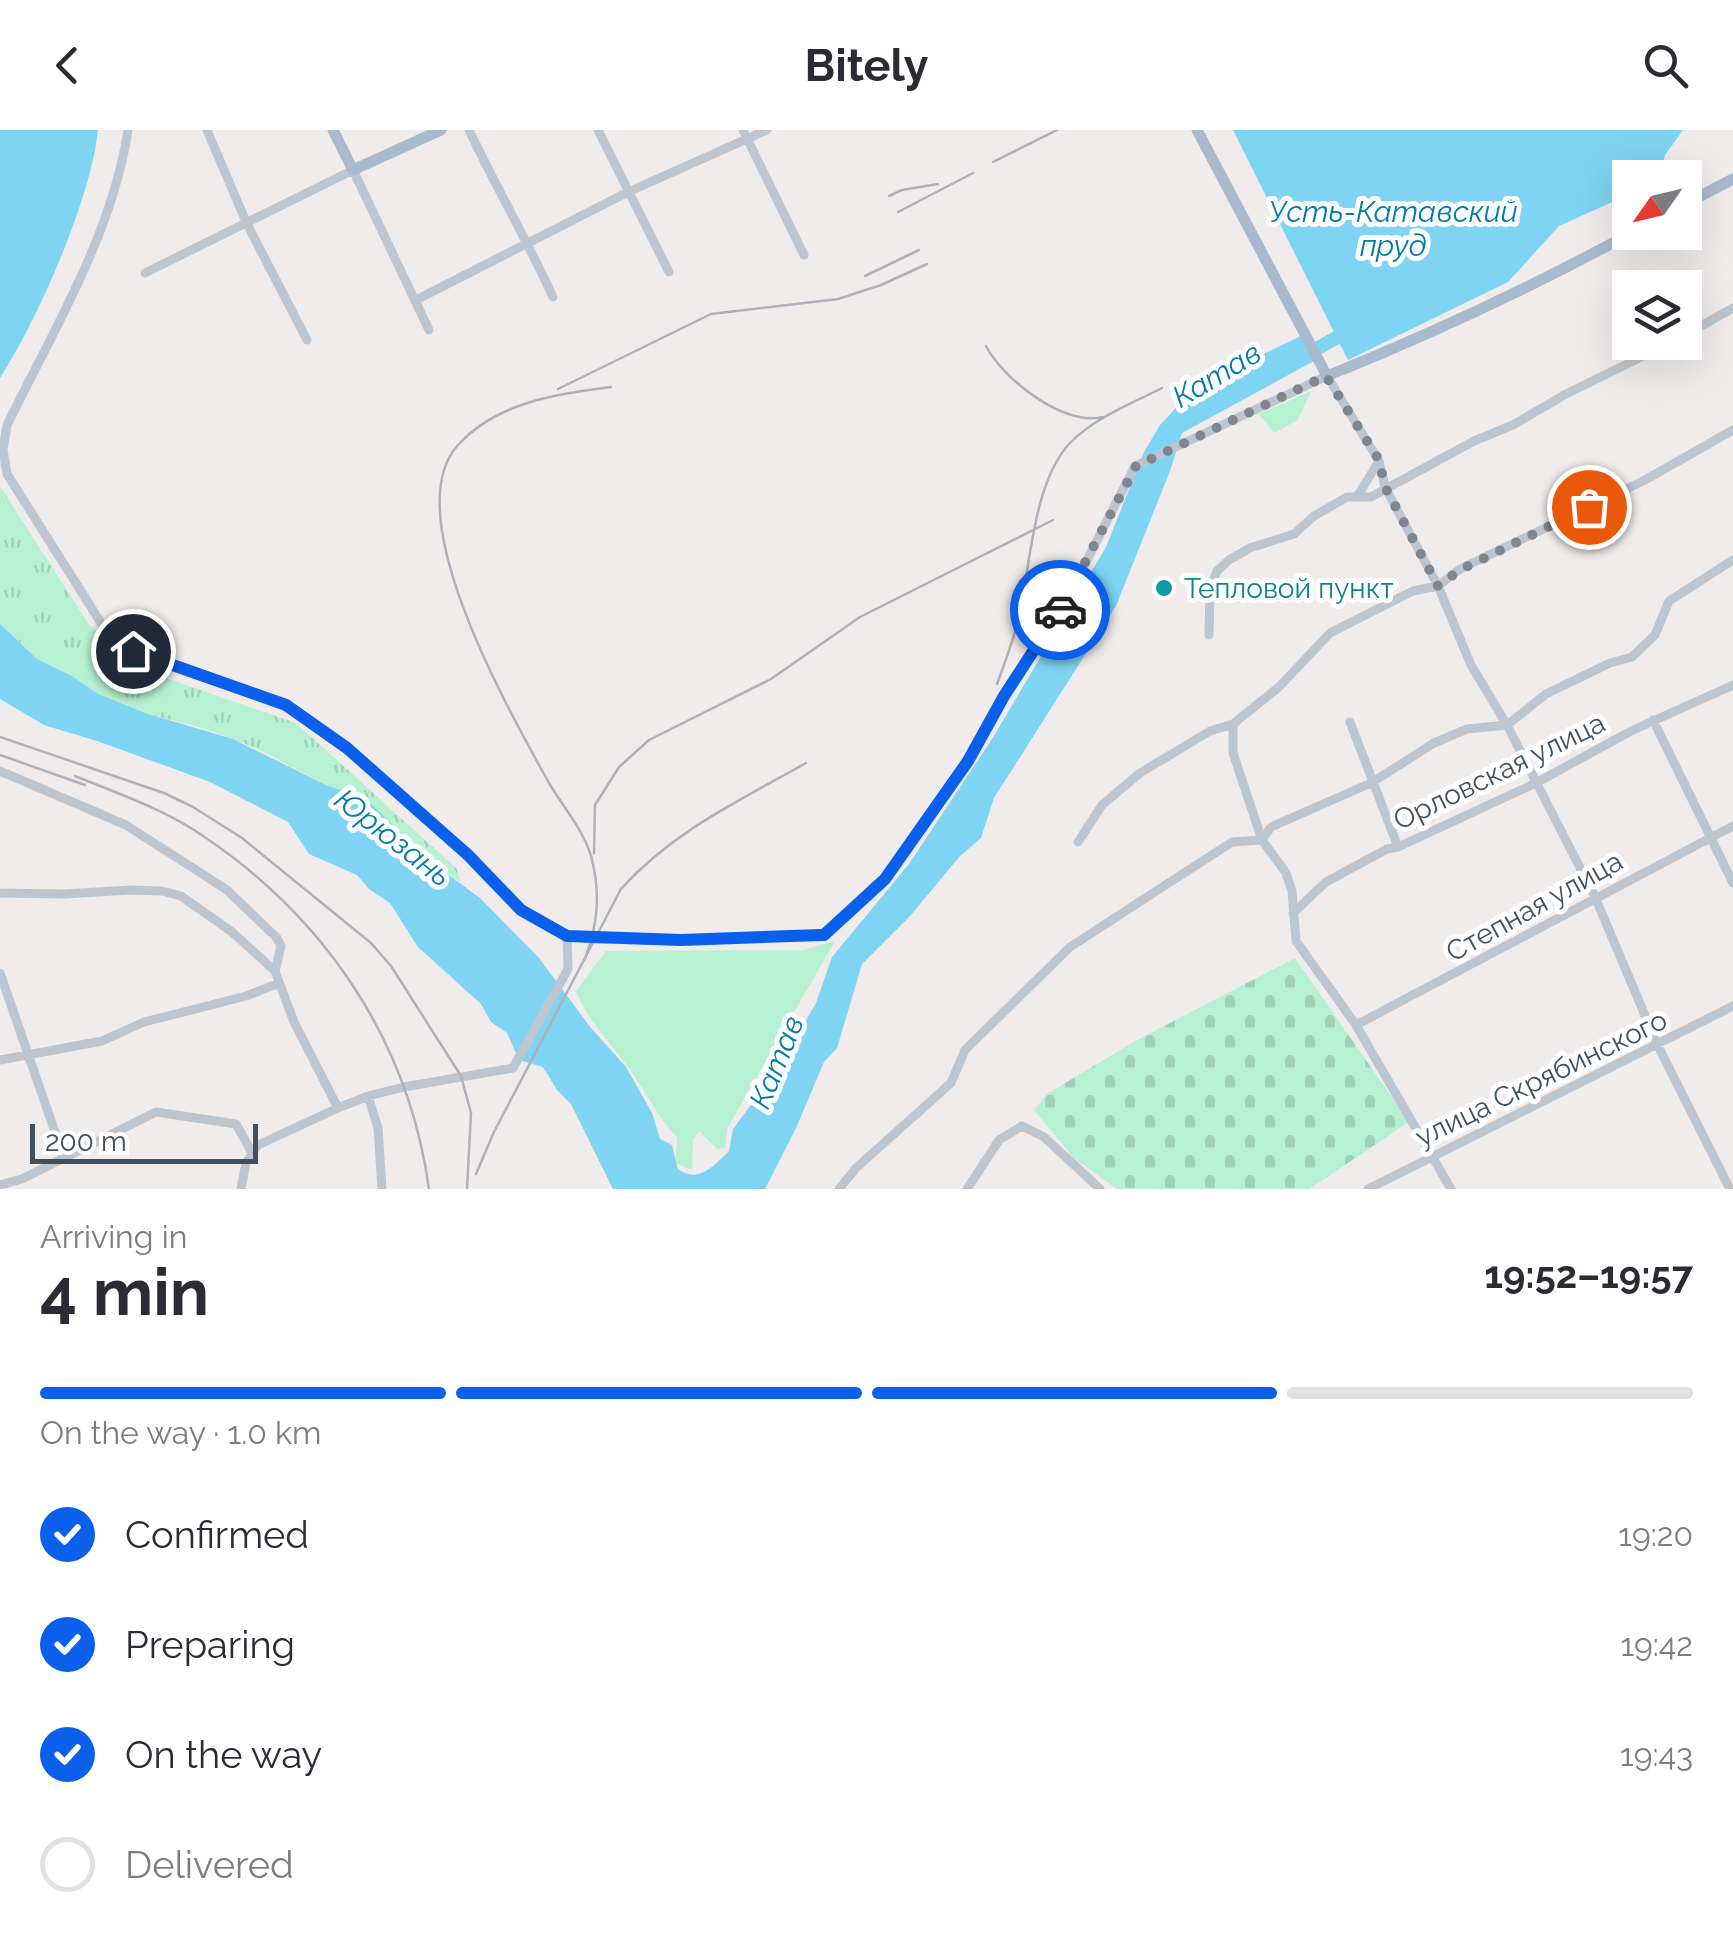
<!DOCTYPE html>
<meta charset="utf-8">
<style>
:root{--surface:#fff;--page:#f2f2f3;--text:#2b2b33;--muted:#7c7c81;--line:#e1e1e2;--accent:#0a5feb}
body{margin:0;font-family:Raleway,sans-serif;background:var(--page);color:var(--text);height:100vh;display:flex;flex-direction:column;font-size:38px;white-space:nowrap}
*{box-sizing:border-box;margin:0}
p{font-size:32px;color:var(--muted)}
.icon{flex:none;width:55px;height:55px;fill:none;stroke:currentColor;stroke-width:2;stroke-linecap:round;stroke-linejoin:round}
.map{position:relative;height:1059px;overflow:hidden}
.drawer{display:flex;flex-direction:column;background:var(--surface);flex:1}
.drawer>*{flex:none}
.needle{width:65px;rotate:236deg}
.tools{position:absolute;left:1612px;top:30px;display:grid;gap:20px}
.tools a{display:grid;place-items:center;width:90px;height:90px;border-radius:0px;background:var(--surface);box-shadow:0 10px 40px #0002;font-size:50px}
.scale{position:absolute;left:30px;bottom:25px;width:228px;box-sizing:border-box;padding-left:10px;border:5px solid #434f5b;border-top:0;font-size:28px;line-height:35px;white-space:nowrap;color:#434f5b;-webkit-text-stroke:8px #fff;paint-order:stroke}
.pin{position:absolute;display:grid;place-items:center;width:85px;height:85px;color:#fff;margin:-42px;border:5px solid #fff;border-radius:50%;box-shadow:0 2px 10px #0007}
.courier{position:absolute;display:grid;place-items:center;width:100px;height:100px;margin:-50px;border:8px solid #0a5feb;border-radius:50%;background:#fff;color:#222;box-shadow:0 2px 12px #0007}
.summary em{font-style:normal;font-weight:700}
.summary div{display:flex;flex-direction:column-reverse}
.summary{display:flex;align-items:center;justify-content:space-between;height:170px;padding:0 40px}
h1{font-size:65px;font-weight:700;line-height:75px}
.bar{display:grid;grid-template-columns:repeat(4,1fr);gap:15px 10px;align-content:center;height:120px;padding:0 40px}
.bar i{height:12px;border-radius:8px;background:var(--line)}
.bar .current{background:var(--accent)}
.bar p{grid-column:span 4}
ol{padding:0 40px;list-style:none}
li{display:flex;align-items:center;gap:30px;height:110px}
li p{margin-inline-start:auto}
li .icon{padding:10px;border-radius:50%;background:var(--accent);color:#fff;stroke-width:4}
li:last-child{color:var(--muted)}
li i{width:55px;height:55px;border:5px solid var(--line);border-radius:50%}
header{display:flex;justify-content:space-between;align-items:center;height:130px;padding:0 40px;background:var(--surface);font-size:45px;font-weight:700}
.map>svg:first-child{display:block}
.grass{fill:url(#grass-tufts)}
.cemetery{fill:url(#cemetery-stones)}
.park{fill:#b6f2d1}
.water{fill:#7fd3f3}
.lines{fill:none;stroke-linecap:round;stroke-linejoin:round}
.river{stroke:#7fd3f3;stroke-width:14}
.minor{stroke:#bbc6d0;stroke-width:9}
.major{stroke:#a9bace;stroke-width:11}
.tram{stroke:#aeb1b8;stroke-width:2.5}
.rail{stroke:#aeb1b8;stroke-width:2.5}
.done{stroke:#80868e;stroke-width:10;stroke-dasharray:0 18}
.route{stroke:#0a5feb;stroke-width:12}
.culture-dot{fill:#0f9aa8;stroke:#fff;stroke-width:4}
.labels{text-anchor:middle;stroke-width:10;stroke-linejoin:round;paint-order:stroke}
.culture-label{font-size:28px;fill:#0d838f;stroke:#fff;text-anchor:start}
.street-label{font-size:28px;fill:#434f5b;stroke:#fff}
.water-label{font-size:30px;font-style:italic;fill:#027ba9;stroke:#fff}
</style>
<header><svg class="icon" aria-label="back" viewBox="0 0 24 24"><path d="M15 5l-7 7 7 7"/></svg>Bitely<svg class="icon" aria-label="search" viewBox="0 0 24 24"><circle cx="10" cy="10" r="6"/><path d="M15 15l6 6"/></svg></header>
<div class="map">
<svg width="1733" height="1059" viewBox="0 0 1733 1059">
<defs>
<pattern id="grass-tufts" width="24" height="20" patternUnits="userSpaceOnUse" patternTransform="scale(2.5)"><rect width="24" height="20" fill="#b6f2d1"/><path d="M3 7l-1-3M5 7V3M7 7l1-3M15 17l-1-3M17 17v-4M19 17l1-3" fill="none" stroke="#9ed1b6"/></pattern>
<pattern id="cemetery-stones" width="16" height="16" patternUnits="userSpaceOnUse" patternTransform="scale(2.5)"><rect width="16" height="16" fill="#b6f2d1"/><path d="M2 7V4a2 2 0 0 1 4 0v3zM10 15v-3a2 2 0 0 1 4 0v3z" fill="#9ed1b6"/></pattern>
</defs>
<rect width="100%" height="100%" fill="#f0ecec"/>
<path class="grass" d="M0,356L88,493L119,527L163,547L296,593L457,739L460,752L435,735L366,669L326,655L258,619L209,600L148,584L97,564L72,546L37,529L0,494Z"/>
<path class="cemetery" d="M1295,828L1409,992L1309,1059H1117L1074,1028L1034,980L1047,964L1137,910Z"/>
<path class="park" d="M1311,261L1298,290L1274,303L1259,284Z
M835,811L727,999L725,1018L717,1019L699,1001L693,1010L692,1040L676,1033L677,1007C657,987 647,963 631,941C612,915 588,891 576,861L606,821L803,820Z"/>
<path class="water" d="M0,0H98C91,69 38,189 0,248Z
M1233,0H1683L1665,25L1659,47L1630,48V64L1559,96L1508,152L1348,230Z
M1301,206L1314,231L1182,303L1170,341L1116,476L994,668L981,708L960,726L911,785L862,834L837,918L824,932L796,998L765,1059H613L571,974L557,960L543,937L519,930L507,903L491,892L481,874L418,817L390,773L369,759L357,745L309,724L288,692L210,652L100,612L44,595L0,569V494L37,529L72,546L98,564L148,584L233,609L326,655L366,669L435,735L480,768L539,828L591,898L626,937L652,983L660,1009L672,1015L678,1039C698,1054 714,1036 729,1021L733,999L779,937L816,873L832,827L909,734L992,609L1106,417L1144,322L1160,295L1186,267L1213,248Z"/>
<g class="lines">
<path class="river" d="M1302,227L1352,199"/>
<path class="minor" d="M128,0C112,105 53,201 7,295L3,320L7,344L108,504L133,521L285,575L347,619L468,725L521,779L567,806L596,809L681,811L824,805L885,749L968,631L1003,566L1065,473L1135,336L1327,246L1379,331L1385,357L1438,456L1471,535L1507,595L1595,767L1658,916L1730,1059
M207,0L247,94L307,210
M469,0C496,57 527,110 553,167
M598,0L669,142
M743,0L804,125
M145,143L353,40L429,200
M416,170L628,62L767,0
M1685,205L1733,178
M1358,365L1379,331
M1209,505L1210,459L1217,441L1229,430L1250,418L1294,404L1314,386L1347,367H1371L1474,311L1513,295L1566,264L1672,212
M1653,590L1733,753
M1350,592L1398,717
M1233,594V623L1262,710L1286,743L1292,761L1296,811L1356,895L1451,1059
M0,641L126,695L227,760L277,808L281,816L275,841
M1078,712L1102,675L1140,643L1210,601L1233,594L1279,557L1330,503L1413,461L1438,456L1460,439L1645,350L1733,300
M0,763L64,764L130,760L162,761L181,766L232,802L275,841L294,892L338,978
M1293,783L1326,752L1387,719L1398,717L1536,653L1631,601L1733,555
M0,843L64,1028
M1356,895L1733,696
M0,930L102,911L144,892L246,866L277,854
M368,966L378,998L382,1059
M0,1055L22,1049L156,982L236,994L251,1021
M241,1059L246,1033L258,1015L338,978L368,966L404,957L513,938L568,839L567,806
M839,1059L856,1038L951,953L965,920L1070,817L1232,712L1262,710L1271,697L1371,653L1434,613L1467,599L1507,595L1546,564L1610,533L1632,527L1655,505L1669,471L1733,430
M967,1059L999,1010L1022,996L1044,1007L1100,1059
M1368,1059L1733,876"/>
<path class="major" d="M333,0L353,40L441,0
M1197,0L1327,246C1431,204 1534,156 1633,102
M1685,74L1733,49"/>
<path class="tram" d="M993,32L1057,0
M889,66L902,60L938,54
M898,82L973,43"/>
<path class="rail" d="M865,146L919,120
M986,216C1003,249 1064,297 1103,287
M558,259L711,184L838,169L881,155L927,134
M997,554C1005,532 1013,511 1019,488C1030,437 1033,352 1070,313C1094,288 1131,274 1162,258
M0,607L164,663L193,677L242,708L371,813L391,836L461,946L471,983L467,1059
M0,625L85,655
M75,646C119,664 167,680 206,708C327,790 409,913 429,1059
M594,723L595,675L619,637L649,610L771,549L860,487L1053,390
M585,829C598,793 601,764 591,726C583,699 563,677 549,653C512,586 395,384 458,315C497,272 557,264 611,257
M476,1044L494,1002L621,759C673,701 739,671 806,633"/>
</g>
<g class="lines">
<path class="done" d="M1060,480L1136,336L1326,246L1379,330L1385,357L1438,456L1460,440L1589,377"/>
<path class="route" d="M133,521L286,575L347,618L468,725L521,780L567,806L681,810L820,805H824L885,749L968,631L1004,566L1060,480"/>
</g>
<circle class="culture-dot" cx="1164" cy="458" r="10"/>
<g class="labels">
<g class="culture-label">
<text x="1184" y="468">Тепловой пункт</text>
</g>
<g class="street-label">
<text transform="translate(1499 641) rotate(-26)" y="10">Орловская улица</text>
<text transform="translate(1534 776) rotate(-29)" y="10">Степная улица</text>
<text transform="translate(1541 948) rotate(-26)" y="10">улица Скрябинского</text>
</g>
<g class="water-label">
<text x="1393" y="92">Усть-Катавский<tspan x="1393" dy="34">пруд</tspan></text>
<text transform="translate(1217 245) rotate(-31)" y="10">Катав</text>
<text transform="translate(393 708) rotate(38)" y="10">Юрюзань</text>
<text transform="translate(777 932) rotate(-68)" y="10">Катав</text>
</g>
</g>
</svg>
<div class="tools">
<a><svg class="needle" viewBox="-14 -14 28 28"><path d="M0-13l5 13h-10z" fill="#e53935"/><path d="M0 13l5-13h-10z" fill="#7c7c81"/></svg></a>
<a><svg class="icon" aria-label="layers" viewBox="0 0 24 24"><path d="M12 4l9 5-9 5-9-5zM3 14l9 5 9-5"/></svg></a>
</div>
<div class="scale">200 m</div>
<div class="pin" style="left:1589px;top:377px;background:#ea580c"><svg class="icon" aria-label="bag" viewBox="0 0 24 24"><path d="M5 8h14l-1 12H6zM9 8a3 3 0 0 1 6 0"/></svg></div>
<div class="pin" style="left:133px;top:521px;background:#1f2937"><svg class="icon" aria-label="home" viewBox="0 0 24 24"><path d="M3 11l9-7 9 7M6 9v11h12V9"/></svg></div>
<div class="courier" style="left:1060px;top:480px"><svg class="icon" aria-label="car" viewBox="0 0 24 24"><path d="M5 17H2v-5l4-1 3-4h7l3 4 3 1v5h-3M9 17h6M6 11h13"/><circle cx="7" cy="17" r="2"/><circle cx="17" cy="17" r="2"/></svg></div>
</div>
<section class="drawer">
<div class="summary"><div><h1>4 min</h1><p>Arriving in</p></div><em>19:52–19:57</em></div>
<div class="bar"><i class="current"></i><i class="current"></i><i class="current"></i><i></i><p>On the way · 1.0 km</p></div>
<ol>
<li><svg class="icon" aria-label="check" viewBox="0 0 24 24"><path d="M5 12l5 5 9-10"/></svg>Confirmed<p>19:20</p></li>
<li><svg class="icon" aria-label="check" viewBox="0 0 24 24"><path d="M5 12l5 5 9-10"/></svg>Preparing<p>19:42</p></li>
<li><svg class="icon" aria-label="check" viewBox="0 0 24 24"><path d="M5 12l5 5 9-10"/></svg>On the way<p>19:43</p></li>
<li><i></i>Delivered</li>
</ol>
</section>
